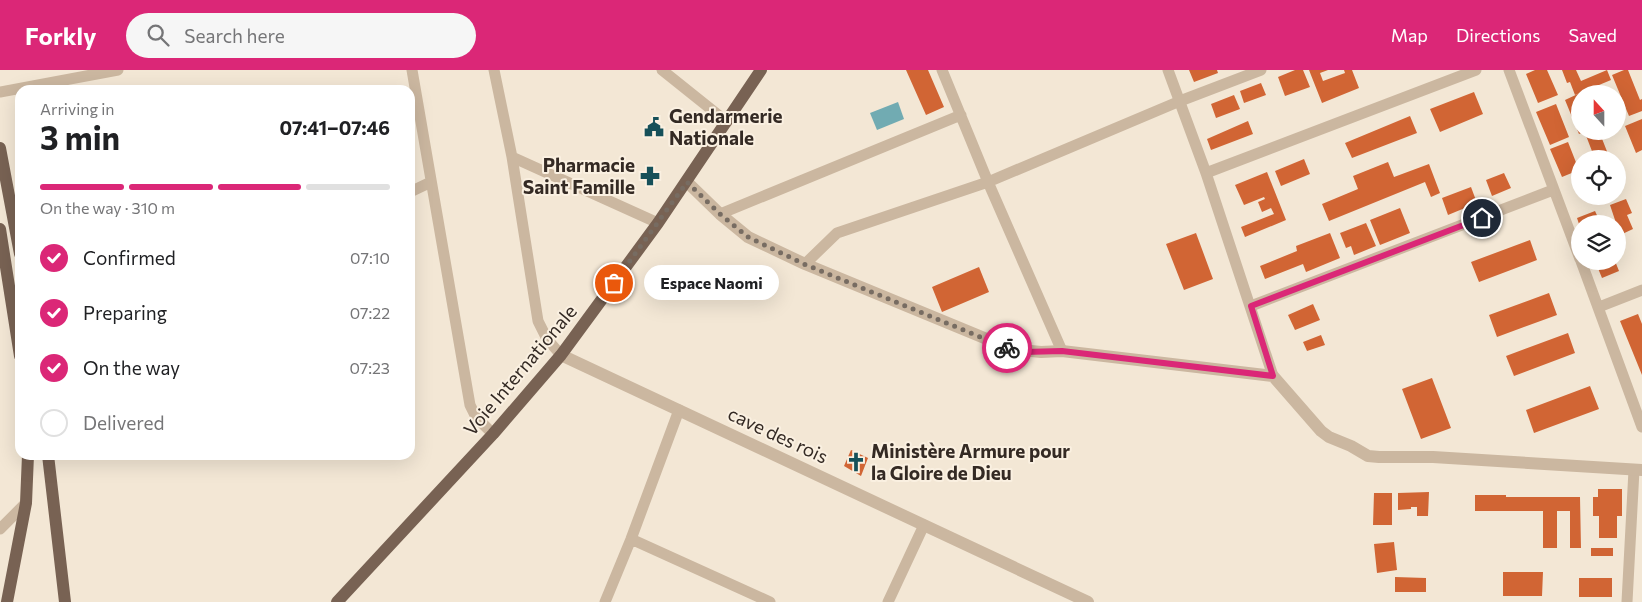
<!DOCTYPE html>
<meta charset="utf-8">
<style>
:root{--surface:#fff;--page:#f6f6f6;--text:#202124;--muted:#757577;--line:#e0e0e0;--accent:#db2777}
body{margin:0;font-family:Commissioner,sans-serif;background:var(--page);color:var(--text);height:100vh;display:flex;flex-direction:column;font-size:19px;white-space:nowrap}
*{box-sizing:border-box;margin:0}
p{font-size:16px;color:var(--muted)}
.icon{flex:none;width:28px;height:28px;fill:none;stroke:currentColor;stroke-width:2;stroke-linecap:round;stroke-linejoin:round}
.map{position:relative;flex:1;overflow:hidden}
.side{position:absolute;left:15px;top:15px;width:400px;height:375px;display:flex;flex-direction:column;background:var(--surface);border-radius:15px;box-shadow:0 5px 20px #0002}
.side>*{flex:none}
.needle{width:32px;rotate:339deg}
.controls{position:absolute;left:1571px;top:15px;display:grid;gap:10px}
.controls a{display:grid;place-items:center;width:55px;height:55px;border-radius:50%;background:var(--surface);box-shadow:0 5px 20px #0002;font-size:25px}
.pin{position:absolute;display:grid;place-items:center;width:42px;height:42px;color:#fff;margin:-21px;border:2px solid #fff;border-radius:50%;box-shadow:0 1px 5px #0007}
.courier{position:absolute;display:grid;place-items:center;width:50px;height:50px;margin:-25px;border:4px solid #db2777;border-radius:50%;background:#fff;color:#222;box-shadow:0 1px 6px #0007}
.bubble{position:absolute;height:35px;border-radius:18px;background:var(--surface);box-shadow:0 5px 20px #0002;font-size:16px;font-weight:700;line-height:35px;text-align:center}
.head em{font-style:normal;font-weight:700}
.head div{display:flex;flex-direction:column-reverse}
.head{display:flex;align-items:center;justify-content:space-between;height:85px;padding:0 25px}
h1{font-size:32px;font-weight:700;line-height:38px}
.bar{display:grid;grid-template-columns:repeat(4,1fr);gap:8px 5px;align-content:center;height:60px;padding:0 25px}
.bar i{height:6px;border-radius:4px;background:var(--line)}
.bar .active{background:var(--accent)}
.bar p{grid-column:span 4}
ol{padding:0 25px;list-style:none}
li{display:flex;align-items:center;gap:15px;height:55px}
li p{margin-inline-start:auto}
li .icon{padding:5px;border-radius:50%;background:var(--accent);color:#fff;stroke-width:4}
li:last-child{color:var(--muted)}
li i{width:28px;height:28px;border:2px solid var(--line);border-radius:50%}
header{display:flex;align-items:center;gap:30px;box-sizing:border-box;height:70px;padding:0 25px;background:var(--accent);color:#fff}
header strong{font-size:24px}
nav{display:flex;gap:28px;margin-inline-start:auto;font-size:18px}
.search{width:350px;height:45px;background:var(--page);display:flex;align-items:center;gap:12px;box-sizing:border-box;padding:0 18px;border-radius:28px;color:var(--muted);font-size:19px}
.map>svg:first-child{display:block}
.water{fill:#71abb2}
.building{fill:#d16534}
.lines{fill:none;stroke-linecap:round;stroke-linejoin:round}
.minor{stroke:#cbb7a0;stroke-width:11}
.tertiary{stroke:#cbb7a0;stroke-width:12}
.primary{stroke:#786253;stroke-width:12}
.done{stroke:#776c62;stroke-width:5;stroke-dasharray:0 9}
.route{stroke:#db2777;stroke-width:6}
.labels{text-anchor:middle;stroke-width:4;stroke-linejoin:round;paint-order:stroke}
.poi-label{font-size:19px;font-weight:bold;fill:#342a24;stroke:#faf0e1;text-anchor:start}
.street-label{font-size:19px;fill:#342a24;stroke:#faf0e1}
</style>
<header>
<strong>Forkly</strong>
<div class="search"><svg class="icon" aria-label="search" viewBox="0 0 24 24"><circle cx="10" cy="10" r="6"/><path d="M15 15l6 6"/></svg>Search here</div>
<nav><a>Map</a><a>Directions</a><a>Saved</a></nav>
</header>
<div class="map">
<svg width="1642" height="532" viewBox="0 0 1642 532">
<rect width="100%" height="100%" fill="#f3e7d5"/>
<path class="water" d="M898,32L904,49L877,60L870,43Z"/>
<path class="building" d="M906,0H928L944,37L926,45Z
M1189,0H1217L1218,3L1194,12Z
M1295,0H1303L1310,17L1285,26L1278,7Z
M1309,0H1328L1320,3L1323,11L1345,3L1344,0H1352L1359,18L1322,33Z
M1535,0H1547L1558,25L1538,33L1526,4Z
M1562,0H1576L1581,11L1607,0L1611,10L1575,25L1570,12L1567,13Z
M1624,0H1628L1640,30L1642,29V41L1629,46L1612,5Z
M1261,13L1266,25L1244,33L1240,21Z
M1474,22L1483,44L1440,62L1430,39Z
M1580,23V61H1586L1579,64L1565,30Z
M1234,25L1240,39L1216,48L1211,34Z
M1556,34L1569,67L1550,75L1536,42Z
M1410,46L1417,63L1352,88L1345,73Z
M1642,49V80L1636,83L1625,56Z
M1248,51L1253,64L1211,80L1207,69Z
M1590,61H1599L1608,84L1595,89L1585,63Z
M1568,72L1579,100L1562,107L1550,79Z
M1304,89L1310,104L1281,116L1275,101Z
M1388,92L1394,107L1429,94L1440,123L1431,127L1425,112L1329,151L1322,134L1358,119L1353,106Z
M1267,102L1286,150L1245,167L1241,157L1274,144L1271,138L1262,142L1258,132L1265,129L1264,127L1244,135L1235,115Z
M1504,103L1511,118L1492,126L1486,110Z
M1471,117L1477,133L1448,145L1442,128Z
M1626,129L1632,143L1627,145L1633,159L1618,166V154H1611L1610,152L1615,150L1610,135Z
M1400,138L1410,163L1380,175L1370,150Z
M1595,141L1601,154H1579L1577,148Z
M1366,153L1376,176L1354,185L1351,176L1346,178L1340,163Z
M1196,163L1213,209L1184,220L1166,174Z
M1330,163L1340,188L1306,202L1303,194L1265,209L1260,196L1297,181L1296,176Z
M1530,170L1537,190L1479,212L1471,192Z
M1595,191H1615L1619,201L1602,208Z
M979,197L989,222L942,242L932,217Z
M1549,223L1557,245L1497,267L1489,245Z
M1313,234L1320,250L1295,260L1288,245Z
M1638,244L1642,254V305L1620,251Z
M1568,263L1575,283L1514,306L1506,286Z
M1321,265L1325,275L1307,281L1303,272Z
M1432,308L1451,358L1421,369L1402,319Z
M1590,316L1599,339L1534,363L1526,340Z
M851,380L868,388L861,406L844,396Z
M1598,419H1622V446H1617V468H1599V446H1593V427H1598Z
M1429,422L1428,446H1417V437H1411V439L1398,440V423Z
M1374,423H1392V455H1373Z
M1475,425H1506V427H1580L1581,478H1570V441H1557V478H1543V441H1475Z
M1394,472L1397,500L1377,503L1374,474Z
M1591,478H1613V486H1591Z
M1503,502H1543L1542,526H1503Z
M1395,507L1426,508V522H1395Z
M1579,508H1612V527H1579Z"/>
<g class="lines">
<path class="minor" d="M412,0L470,335L476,347L493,364
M494,0L512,87L538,251L547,269L561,285
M662,0L727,52
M942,0L988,112L1062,281
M1168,0L1206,103L1273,306
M1509,0L1580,189
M0,22L118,0
M512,87L658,153
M1206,103L1476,0
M410,122L431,112
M720,144L961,45
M1581,191L1642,357
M805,194L837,163L988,112L1180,31L1261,0
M1251,236L1553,120
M1599,237L1642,220
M0,459L26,433
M631,469L770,532
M605,532L631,469L679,340
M888,532L924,455
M1627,532L1634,400"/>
<path class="tertiary" d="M687,112L720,144L748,167L805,194L1011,279L1041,282L1062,281L1273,306L1321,361L1329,367L1351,376L1368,386L1379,387H1433L1642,400
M561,285L1088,532"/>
<path class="primary" d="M0,78L20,184
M0,159L20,286
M48,385L65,532
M7,532L26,433L28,385
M337,532L493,364L561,285L658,153L761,0"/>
</g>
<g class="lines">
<path class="done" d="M614,213L687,112L720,144L748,167L804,194L1007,278"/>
<path class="route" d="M1007,278L1024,282L1062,281L1273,306L1251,236L1482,148"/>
</g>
<defs>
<symbol id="civic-bare" viewBox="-9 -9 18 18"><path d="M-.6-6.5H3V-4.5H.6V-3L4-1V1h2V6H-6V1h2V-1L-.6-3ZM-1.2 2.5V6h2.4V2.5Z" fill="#165059" stroke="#faf0e1" stroke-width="2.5" paint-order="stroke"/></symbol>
<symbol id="pharmacy-bare" viewBox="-9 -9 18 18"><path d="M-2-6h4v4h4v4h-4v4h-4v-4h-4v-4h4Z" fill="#165059" stroke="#faf0e1" stroke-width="2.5" paint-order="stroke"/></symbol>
<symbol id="church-bare" viewBox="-9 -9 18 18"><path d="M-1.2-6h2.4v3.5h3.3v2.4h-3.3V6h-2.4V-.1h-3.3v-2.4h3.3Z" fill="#165059" stroke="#faf0e1" stroke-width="2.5" paint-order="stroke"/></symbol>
</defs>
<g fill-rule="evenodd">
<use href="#civic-bare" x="640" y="43" width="28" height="28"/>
<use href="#pharmacy-bare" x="636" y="92" width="28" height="28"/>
<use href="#church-bare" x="842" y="378" width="28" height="28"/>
</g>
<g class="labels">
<g class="poi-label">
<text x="669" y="53">Gendarmerie<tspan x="669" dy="22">Nationale</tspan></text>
<text x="635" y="102" text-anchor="end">Pharmacie<tspan x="635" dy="22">Saint Famille</tspan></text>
<text x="871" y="388">Ministère Armure pour<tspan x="871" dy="22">la Gloire de Dieu</tspan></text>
</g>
<g class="street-label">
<text transform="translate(520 300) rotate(-50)" y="7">Voie Internationale</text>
<text transform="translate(778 365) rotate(25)" y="7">cave des rois</text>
</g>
</g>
</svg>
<div class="controls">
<a><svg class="needle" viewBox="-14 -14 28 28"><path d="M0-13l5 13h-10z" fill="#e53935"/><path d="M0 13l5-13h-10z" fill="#757577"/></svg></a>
<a><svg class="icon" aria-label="locate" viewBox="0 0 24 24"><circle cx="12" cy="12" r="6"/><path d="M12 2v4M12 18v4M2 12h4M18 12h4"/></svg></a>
<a><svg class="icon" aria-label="layers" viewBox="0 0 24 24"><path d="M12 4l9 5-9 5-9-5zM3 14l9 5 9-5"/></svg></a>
</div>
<div class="pin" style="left:614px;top:213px;background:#ea580c"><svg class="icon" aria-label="bag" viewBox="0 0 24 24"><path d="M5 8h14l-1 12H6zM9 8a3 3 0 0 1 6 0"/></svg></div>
<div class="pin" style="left:1482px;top:148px;background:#1f2937"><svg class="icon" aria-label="home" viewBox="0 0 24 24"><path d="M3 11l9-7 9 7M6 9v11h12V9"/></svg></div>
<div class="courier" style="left:1007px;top:278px"><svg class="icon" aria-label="bike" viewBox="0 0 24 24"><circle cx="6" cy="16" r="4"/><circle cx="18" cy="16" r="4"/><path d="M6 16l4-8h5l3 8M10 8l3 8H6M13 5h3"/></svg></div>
<div class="bubble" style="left:644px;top:195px;width:135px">Espace Naomi</div>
<section class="side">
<div class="head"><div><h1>3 min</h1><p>Arriving in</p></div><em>07:41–07:46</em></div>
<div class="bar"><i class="active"></i><i class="active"></i><i class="active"></i><i></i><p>On the way · 310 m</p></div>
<ol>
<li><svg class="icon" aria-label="check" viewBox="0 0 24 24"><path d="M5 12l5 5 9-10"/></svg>Confirmed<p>07:10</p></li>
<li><svg class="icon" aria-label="check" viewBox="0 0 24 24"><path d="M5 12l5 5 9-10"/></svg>Preparing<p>07:22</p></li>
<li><svg class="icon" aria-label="check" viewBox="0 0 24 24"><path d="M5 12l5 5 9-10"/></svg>On the way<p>07:23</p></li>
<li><i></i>Delivered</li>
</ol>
</section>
</div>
